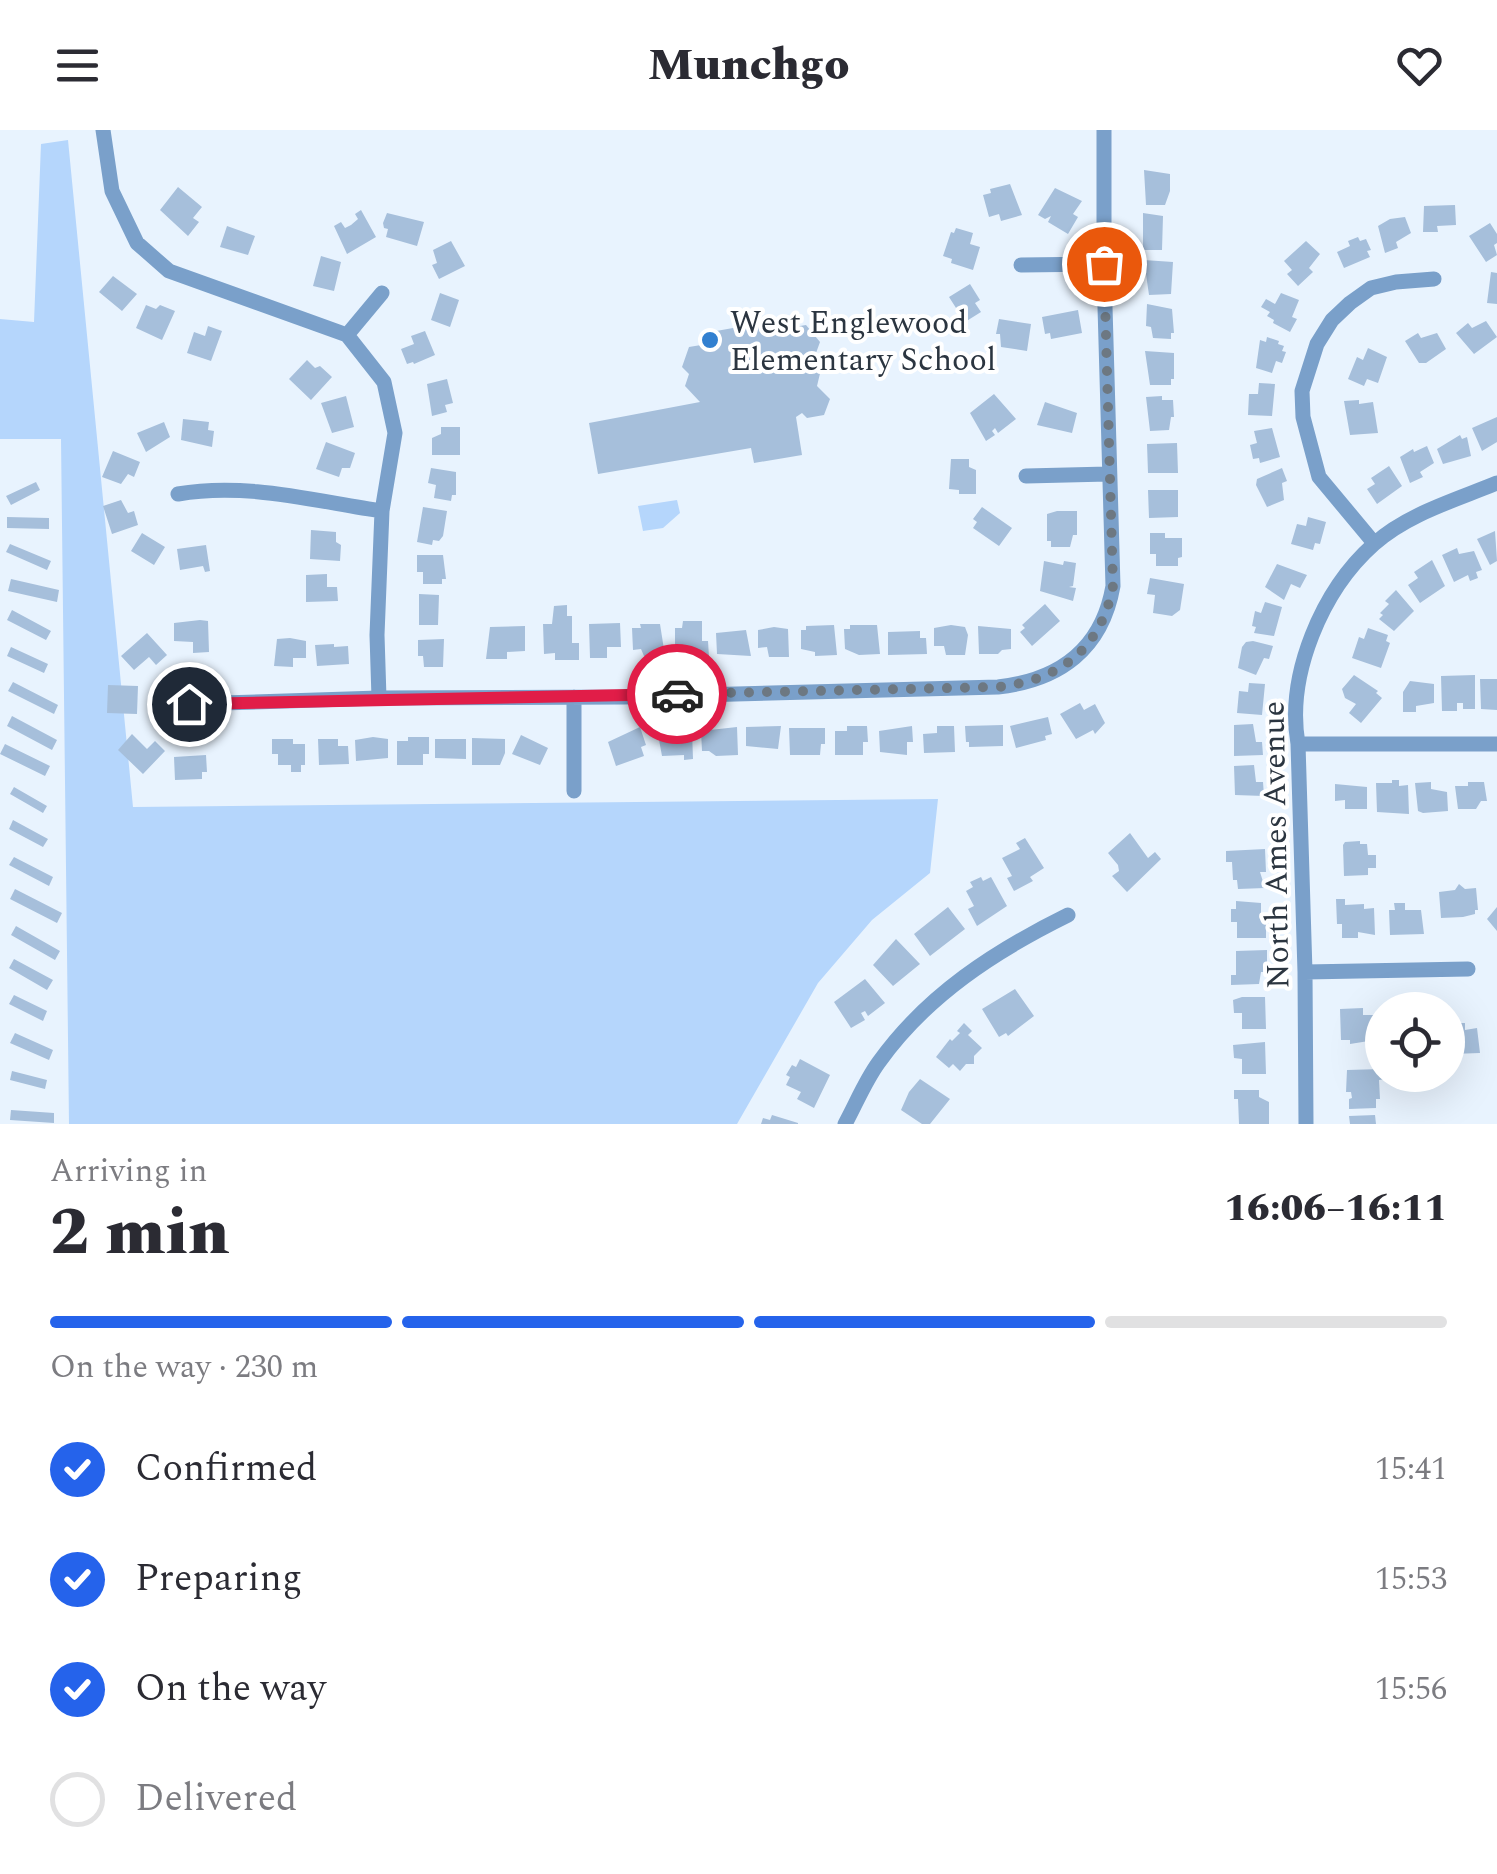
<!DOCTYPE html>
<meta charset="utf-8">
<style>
:root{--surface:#fff;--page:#f7f7f7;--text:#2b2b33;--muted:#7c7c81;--line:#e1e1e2;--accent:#2563eb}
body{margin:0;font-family:Spectral,serif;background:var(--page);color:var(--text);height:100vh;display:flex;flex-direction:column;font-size:38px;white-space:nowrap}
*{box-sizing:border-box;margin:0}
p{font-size:32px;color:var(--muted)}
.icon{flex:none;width:55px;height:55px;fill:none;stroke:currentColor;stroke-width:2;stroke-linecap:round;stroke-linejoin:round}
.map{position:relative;height:994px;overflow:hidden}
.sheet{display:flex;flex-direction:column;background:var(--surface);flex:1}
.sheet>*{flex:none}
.buttons{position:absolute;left:1365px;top:862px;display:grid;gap:20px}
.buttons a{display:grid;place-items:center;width:100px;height:100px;border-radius:50%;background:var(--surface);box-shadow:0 10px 40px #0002;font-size:50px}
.pin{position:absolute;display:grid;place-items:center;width:85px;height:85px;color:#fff;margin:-42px;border:5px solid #fff;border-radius:50%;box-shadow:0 2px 10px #0007}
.courier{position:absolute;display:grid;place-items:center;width:100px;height:100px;margin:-50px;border:8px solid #e11d48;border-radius:50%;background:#fff;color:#222;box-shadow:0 2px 12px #0007}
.headline em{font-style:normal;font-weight:800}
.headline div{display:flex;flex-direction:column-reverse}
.headline{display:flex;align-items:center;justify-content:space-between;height:170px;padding:0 50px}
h1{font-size:65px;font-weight:800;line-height:75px}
.bar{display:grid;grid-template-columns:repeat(4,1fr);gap:15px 10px;align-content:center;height:120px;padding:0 50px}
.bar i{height:12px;border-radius:8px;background:var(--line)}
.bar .on{background:var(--accent)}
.bar p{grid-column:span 4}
ol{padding:0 50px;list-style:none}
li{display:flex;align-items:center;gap:30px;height:110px}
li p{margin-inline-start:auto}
li .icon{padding:10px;border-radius:50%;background:var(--accent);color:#fff;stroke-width:4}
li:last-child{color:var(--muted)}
li i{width:55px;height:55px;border:5px solid var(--line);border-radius:50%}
header{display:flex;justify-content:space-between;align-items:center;height:130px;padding:0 50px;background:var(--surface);font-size:45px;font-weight:800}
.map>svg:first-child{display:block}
.green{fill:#b5d6fc}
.building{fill:#a6bfdb}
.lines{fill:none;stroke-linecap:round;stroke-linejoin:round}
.minor{stroke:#7aa0ca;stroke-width:15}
.done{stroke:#6d7882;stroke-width:10;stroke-dasharray:0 18}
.route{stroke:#e11d48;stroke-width:12}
.poi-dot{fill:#3280d0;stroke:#fff;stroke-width:4}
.labels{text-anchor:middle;stroke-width:8;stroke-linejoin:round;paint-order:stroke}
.poi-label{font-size:32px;fill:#2b3540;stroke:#fff;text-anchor:start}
.street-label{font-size:32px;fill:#2b3540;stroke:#fff}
</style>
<header><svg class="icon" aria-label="menu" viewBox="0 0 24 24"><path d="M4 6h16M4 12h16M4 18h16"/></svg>Munchgo<svg class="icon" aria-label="heart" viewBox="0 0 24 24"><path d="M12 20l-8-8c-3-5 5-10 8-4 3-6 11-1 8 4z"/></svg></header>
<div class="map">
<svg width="1497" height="994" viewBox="0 0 1497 994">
<rect width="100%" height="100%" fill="#e8f3fe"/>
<path class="green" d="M68,10L133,677L938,669L930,743L872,790L818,853L737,994H69L61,309H0V189L34,192L41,14Z
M677,370L680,383L663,398L643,401L638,376Z"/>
<path class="building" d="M1144,40L1170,44V61L1165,75H1146Z
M1010,54L1022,85L1001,91L999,84L989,87L983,65L991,63L990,59Z
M178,57L202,77L193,88L199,92L188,106L160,80Z
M1055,58L1082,71L1073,84L1078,87L1068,104L1048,92L1051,86L1045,89L1038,85Z
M1455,75L1456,95L1437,96L1438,102H1423L1424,76Z
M361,80L376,107L347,124L334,96L341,92L345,98L351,95L358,89L355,84Z
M387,83L424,92L417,116L386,107L388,99L384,98L383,93Z
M1143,83L1163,86L1162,120H1143Z
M1405,87L1411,103L1396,112L1398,118L1385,123L1378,96L1390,89Z
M1490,93L1497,104V113L1494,115L1497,125L1486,132L1469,106Z
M227,96L255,106L248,125L220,117Z
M956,98L973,103L970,114L980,117L973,140L951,133L952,129L943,126L951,102L954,103Z
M1358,107L1360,111L1366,109L1371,120L1367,121L1370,127L1344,138L1337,122L1350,116L1348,111Z
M451,111L465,136L439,149L432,135L437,133L433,120Z
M1306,111L1320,124L1309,138L1313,142L1298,156L1287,144L1292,140L1284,131Z
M321,126L341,132L334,161L313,156Z
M1144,130L1173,132L1171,164L1149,165Z
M1491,142L1497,143V174L1487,173Z
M113,146L137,164L122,181L99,162Z
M970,154L980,170L975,173L981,182L965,192L949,167Z
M440,163L459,170L450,197L431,190Z
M1281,163L1299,170L1292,187L1297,189L1290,202L1273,193L1274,190L1267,186L1270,182L1261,177L1266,169L1275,174Z
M1147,174L1172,179L1174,203H1171V209L1153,208L1151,197L1146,196Z
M146,175L156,179L160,175L175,181L162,210L136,198Z
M1078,180L1082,203L1051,209L1050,203L1045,204L1042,187Z
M786,189L794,197L806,195L820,212L816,223L823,231L817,256L830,269L824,285L807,288L802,283L796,287L802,325L754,333L751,318L598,344L589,293L700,272L685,256L689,244L682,237L689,217L701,215L705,203L733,198L738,193Z
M999,189L1031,194L1027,221L1001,217L1000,204H996Z
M1486,191L1497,207L1474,224L1456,203L1468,193L1472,198Z
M208,196L222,201L211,231L187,223L194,202L205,206Z
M425,201L435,225L414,234L413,232L407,234L401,219L414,214L411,206Z
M1418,203L1421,208L1437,203L1446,219L1426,233H1419L1405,211Z
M1267,207L1279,211L1278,214L1284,216L1282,221L1286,222L1282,233L1276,231L1272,243L1256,238L1260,210L1266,212Z
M1368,218L1387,227L1378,253L1367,249L1364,256L1348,249L1357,227L1363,230Z
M1145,221L1174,223V249H1171V255H1150Z
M307,230L315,238L320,236L332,247L311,270L289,249Z
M447,249L453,273L445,275L447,282L432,286L427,254Z
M1259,253L1275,254L1272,286L1248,285L1249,264H1258Z
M994,264L1016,289L998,303L995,298L992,301L995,305L986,311L970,283Z
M346,266L354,297L332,303L321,273Z
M1162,266V270H1173L1174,287H1171L1169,300L1150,301L1146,267Z
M1359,270V274L1373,272L1378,303L1350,305L1344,271Z
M1045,272L1077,283L1072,303L1037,295Z
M1497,287V312L1482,321L1472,298Z
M183,289L209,292L208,300L214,301L212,317L181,310Z
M164,292L170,307L146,322L137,303Z
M441,297H460V325H432V308L441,304Z
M1272,298L1280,327L1260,333L1259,328L1253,329L1250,315L1257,313L1254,301Z
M1460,305L1462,309L1467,307L1471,326L1443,334L1437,319Z
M326,312L355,323L350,338H342L339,347L316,339Z
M1177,313L1178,343H1148L1147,314Z
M1427,316L1434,333L1420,342L1423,347L1410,353L1400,327L1413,319L1414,322Z
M113,321L140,332L134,347L128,344L121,354L102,347Z
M951,329H969V337L976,340V364H959V360L949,359Z
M1389,336L1402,356L1377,374L1367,359L1375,354L1371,348Z
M431,338L456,342V365H452L451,371L434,368L436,355L428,353Z
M1282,338L1287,351L1282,353L1284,370L1267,377L1256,355L1257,349Z
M36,352L40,360L11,375L6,366Z
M1148,360H1178V387L1149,388Z
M121,370L128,383L134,381L138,395L112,404L103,376Z
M423,377L447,381L443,406L439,411L433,410L432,415L417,412Z
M982,377L1012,398L999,416L973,398L977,392L973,389Z
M1057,381H1077V405H1073L1070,417H1051V411H1047V384Z
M7,387L49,388V399L7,398Z
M1308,387L1326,392L1320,414L1315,413L1313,420L1291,414L1297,394L1306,396Z
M311,400L336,402V412L341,415L340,431L310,429Z
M1495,401L1497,431L1490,435L1477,409Z
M142,403L165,417L154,435L131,421Z
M1150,403H1165V408H1182V427L1178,428V436H1156V424H1150Z
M10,414L51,431L47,440L6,422Z
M206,415L210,441L205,442L203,436L180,440L177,419Z
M1457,418L1459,424L1474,421L1482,440L1476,442L1478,448L1470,451L1468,445L1454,452L1442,425Z
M417,425H443L446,449H442V454H423V442H417Z
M1432,430L1445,456L1420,473L1408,455L1418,448L1414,442Z
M1044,431L1063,435L1064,431L1076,433L1073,456L1069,457L1076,458L1073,471L1040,461Z
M1277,434L1307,445L1300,458L1291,454L1284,470L1265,457Z
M327,444V457H337L338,471L306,472V445Z
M1150,448L1184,454L1180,480L1172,486L1153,483L1155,465L1147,464Z
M11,449L59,460L57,472L8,461Z
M1396,460L1414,481L1394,501L1379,489L1383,485L1380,483L1389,474L1385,471Z
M419,464L439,465L438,495H419Z
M1265,472L1282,477L1274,506L1254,503L1256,497L1252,496L1255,481L1261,483Z
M1045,474L1060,491L1032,516L1020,502L1025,498L1022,495Z
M567,475V486H572V513H579V530H555V523L544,524L543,494H552L554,476Z
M12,480L51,501L46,510L7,490Z
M200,490L208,491L209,522L193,523V512L174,511V493Z
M683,491H702V511H708L709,527L687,526V521H675V498H682Z
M620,493L621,517H607V528H590L589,494Z
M640,494H660L665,526H644L641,519L633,520L632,498H641Z
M834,495L837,525L815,526V522L801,519V500H806V496Z
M850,495H877L880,524L859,525L845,519L844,499H850Z
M951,495L965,497L968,505L965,525H946L944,516H934V498Z
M525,496V521L507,522V529H486L490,497Z
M978,496L1011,499V519L1002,520L998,524H979Z
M774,497L788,499L789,527H769L767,517L758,518V500Z
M1368,498L1388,505L1386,511L1390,513L1381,538L1352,528L1359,507L1364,509Z
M746,500L751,526L717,524L716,503Z
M920,501V508H926L927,524L888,525V502Z
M147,503L167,525L156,535L149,527L134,540L121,526Z
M290,508L306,511V528H293V537L274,536L277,509Z
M444,509L443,537H424L423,526H418V510Z
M1253,511L1273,516L1269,529L1264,528L1256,545L1238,538L1242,517L1246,512Z
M334,514V517L348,516L349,534L317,536L315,515Z
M11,517L48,534L44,543L7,526Z
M1354,545L1378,561L1376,563L1382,568L1361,593L1349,583L1356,574L1345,568L1342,559Z
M1475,545V579H1463V573H1457V581H1442L1441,546Z
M1480,549H1497V580L1481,579Z
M1410,551L1434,554V573L1416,576V582H1403V562Z
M13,552L58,575L54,584L8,561Z
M1249,553L1265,554L1262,585L1237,583L1239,561L1248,562Z
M108,555L138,556L137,584L107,583Z
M1080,573L1084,580L1095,574L1105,593L1095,604L1093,600L1076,609L1060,584Z
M12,586L57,610L52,620L7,596Z
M1048,587L1052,604L1045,606L1046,610L1016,618L1010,596Z
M1253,594L1256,612H1262L1263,625L1234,626V595Z
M1003,595V616L969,617V612H966L965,596Z
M781,596L778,619L746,616V597Z
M847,596H867L868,612H863V625H835V601H847Z
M912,596L913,612H907V625L880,622L879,601Z
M937,596H954L955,622L924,623L923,604L937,603Z
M640,597L646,615L641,617L644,626L616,636L608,612Z
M737,597L738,625L716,626L709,621H702L701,601Z
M678,598V602L692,601L693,629L684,630V625L662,626L657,599Z
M789,598H825V614H821L820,625H790Z
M132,604L147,619L155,611L165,621L143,644L118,620Z
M521,605L548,618L540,635L512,624Z
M373,607L388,609V628L356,631L355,610Z
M408,607H429V624H423V635H397V611H408Z
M472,608L505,609V623L500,635H472Z
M272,609H293V614H305V635H301V642H291V635H278V624H272Z
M318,609H338V616H348L349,634L319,635Z
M435,609H466V629L435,628Z
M5,614L50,636L45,646L0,624Z
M206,625L207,642H202V649L175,650L174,627Z
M1254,635L1256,652H1263L1264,666L1235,665L1234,636Z
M1392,650H1399V656L1408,655L1409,684L1377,682L1376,653H1392Z
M1431,652V659L1447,662L1448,681L1423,683L1418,681L1415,653Z
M1468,652H1484L1487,671H1481L1476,679H1458L1455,656H1468Z
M1335,654L1367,657V679H1345V670L1335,671Z
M14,657L47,676L43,683L10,664Z
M13,690L48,709L43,717L9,699Z
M1130,703L1148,728L1155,722L1161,729L1127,762L1112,746L1119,741L1118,735L1108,723Z
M1025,708L1044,738L1030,747L1033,751L1014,761L1007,748L1012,746L1002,728L1020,719L1016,713Z
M1360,711V714H1367L1368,725H1376V738H1368V745L1344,746L1343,715L1345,712Z
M1265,719L1266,742H1260L1265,758L1238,759L1237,750H1233L1232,732H1226V721Z
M14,727L53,747L49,756L9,735Z
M981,747L983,751L991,747L1007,776L977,796L968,779L974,776L966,761L973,757L970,752Z
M1459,754L1465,759L1476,758L1478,780H1475V784L1463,787L1441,788L1439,762L1455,760Z
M15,759L62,783L57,793L10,769Z
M1336,769H1345V775L1364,774V779L1374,778L1375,805L1358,802V808H1342V794H1337Z
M1236,771L1261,773V786H1266V808H1237V792H1231V779H1236Z
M1394,773H1405V780H1421L1424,804L1390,805L1389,780H1395Z
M948,777L965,799L930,826L914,804Z
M1497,777V801L1487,789Z
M16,796L60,821L55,830L11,805Z
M896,809L920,834L893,856L873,835Z
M1267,820V842H1261L1259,854L1231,855V845H1236V821Z
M14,829L53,850L47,860L9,838Z
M865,849L885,873L868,886L865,881L861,883L865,890L851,898L834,872Z
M1015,859L1034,886L1008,906L1006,903L999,907L982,879Z
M14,865L47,881L43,891L9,874Z
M1242,867H1265L1266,899H1242V883H1234L1233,870Z
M1363,878V885H1377L1375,910L1350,914V910H1341L1340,879Z
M964,893L972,901L968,905L982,918L974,926V934H966L960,941L953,934L949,938L936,927L950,909L952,911L960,903L957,901Z
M1448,893H1465V900L1477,898L1480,923L1452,924Z
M15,903L53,920L49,930L10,913Z
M1265,912L1266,944H1242V929L1234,928L1233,915Z
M800,929L830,945L814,978L797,969L801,962L786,955L790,947L786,945L792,935L796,937Z
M1382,939L1386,949L1379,950L1380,969H1376V978L1349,979V969L1352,968L1351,962H1346L1347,940Z
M12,941L47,950L45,959L10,950Z
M920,949L950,969L930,994H922L901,980L909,962Z
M1234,960H1259V967L1269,972V994H1239L1238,969H1234Z
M11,980L54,983V993L10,990Z
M772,985L798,993V994H761L763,988L770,990Z
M1375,985L1376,994H1350L1349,986Z"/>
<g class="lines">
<path class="minor" d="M103,0L112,61L137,113L169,141L347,205L384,252L395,303L382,381L377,505L379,568
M1021,135L1104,134
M347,205L382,163
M1026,346L1108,344
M178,364C246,352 314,371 382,381
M1374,413L1319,347L1303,287L1302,261L1317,214L1332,190L1350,173L1371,158L1396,152L1434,149
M574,567V661
M189,574L379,568L624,567L998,557C1060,550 1102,519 1113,456L1104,142V0
M1298,614H1497
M1305,842L1468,839
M845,994C856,974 865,951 879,932C927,865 995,821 1068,785
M1306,994L1305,842L1298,614C1286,545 1322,460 1374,414C1407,384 1456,370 1497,353"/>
</g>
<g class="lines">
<path class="done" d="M677,564L998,557C1060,550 1101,519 1113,456L1104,134"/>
<path class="route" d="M189,574L677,564"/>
</g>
<circle class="poi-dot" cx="710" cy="210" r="10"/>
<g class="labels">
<g class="poi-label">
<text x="730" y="203">West Englewood<tspan x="730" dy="37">Elementary School</tspan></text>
</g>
<g class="street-label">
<text transform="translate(1275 715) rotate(-91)" y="11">North Ames Avenue</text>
</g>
</g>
</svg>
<div class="buttons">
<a><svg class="icon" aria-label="locate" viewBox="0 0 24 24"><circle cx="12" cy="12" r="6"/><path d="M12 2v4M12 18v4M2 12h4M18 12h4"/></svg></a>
</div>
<div class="pin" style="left:1104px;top:134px;background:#ea580c"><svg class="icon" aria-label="bag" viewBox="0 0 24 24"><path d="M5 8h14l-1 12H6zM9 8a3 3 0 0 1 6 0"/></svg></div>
<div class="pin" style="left:189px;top:574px;background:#1f2937"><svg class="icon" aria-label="home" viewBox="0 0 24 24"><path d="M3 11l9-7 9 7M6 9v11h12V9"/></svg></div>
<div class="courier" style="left:677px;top:564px"><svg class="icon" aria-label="car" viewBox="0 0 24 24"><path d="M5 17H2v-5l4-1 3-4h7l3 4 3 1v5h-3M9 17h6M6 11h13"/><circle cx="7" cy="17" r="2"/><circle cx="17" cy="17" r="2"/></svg></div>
</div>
<section class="sheet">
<div class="headline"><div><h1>2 min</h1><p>Arriving in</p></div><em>16:06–16:11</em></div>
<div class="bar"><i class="on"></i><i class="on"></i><i class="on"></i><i></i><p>On the way · 230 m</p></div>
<ol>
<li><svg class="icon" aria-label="check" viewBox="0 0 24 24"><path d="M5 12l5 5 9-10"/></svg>Confirmed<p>15:41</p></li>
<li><svg class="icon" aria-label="check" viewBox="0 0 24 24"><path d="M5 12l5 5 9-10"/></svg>Preparing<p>15:53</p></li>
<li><svg class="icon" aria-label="check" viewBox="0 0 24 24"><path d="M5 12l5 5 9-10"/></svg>On the way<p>15:56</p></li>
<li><i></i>Delivered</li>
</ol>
</section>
